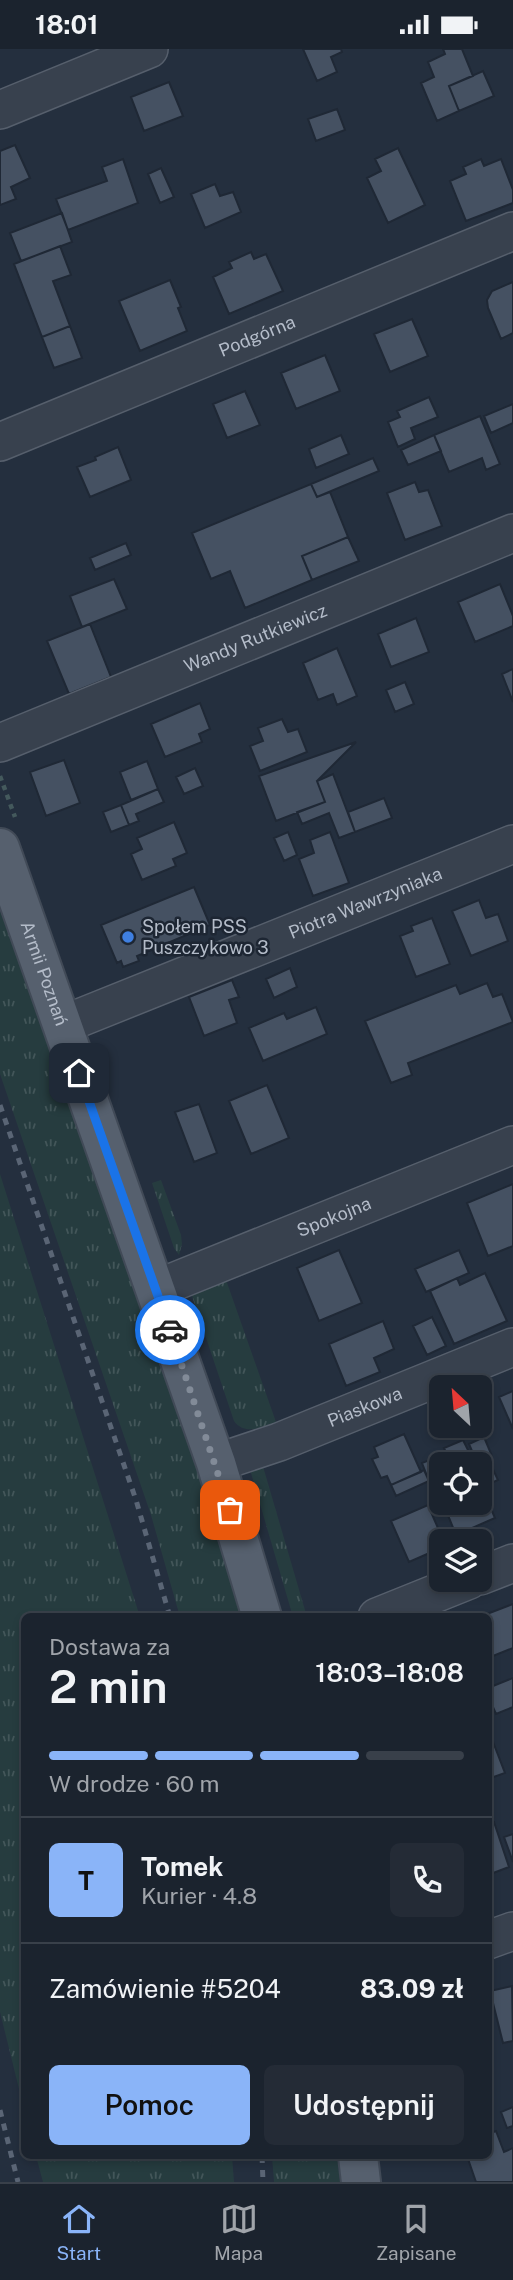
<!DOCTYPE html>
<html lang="pl">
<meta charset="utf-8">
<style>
:root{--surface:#1b232e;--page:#242b36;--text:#f1f3f6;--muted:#a0a4aa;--line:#39404a;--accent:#8ab4f8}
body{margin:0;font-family:"Public Sans",sans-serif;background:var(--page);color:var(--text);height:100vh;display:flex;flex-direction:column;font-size:26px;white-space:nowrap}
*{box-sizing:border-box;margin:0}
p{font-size:23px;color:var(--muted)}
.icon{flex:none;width:38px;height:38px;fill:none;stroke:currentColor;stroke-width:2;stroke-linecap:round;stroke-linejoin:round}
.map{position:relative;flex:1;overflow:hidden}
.details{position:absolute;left:21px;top:1564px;width:471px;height:546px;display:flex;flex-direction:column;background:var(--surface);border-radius:10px;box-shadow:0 4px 10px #0003,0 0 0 2px var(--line)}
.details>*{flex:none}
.needle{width:46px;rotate:334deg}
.fabs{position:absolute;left:429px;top:1326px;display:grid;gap:14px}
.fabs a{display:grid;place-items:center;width:63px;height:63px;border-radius:10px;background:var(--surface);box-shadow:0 4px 10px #0003,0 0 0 2px var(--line);font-size:35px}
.pin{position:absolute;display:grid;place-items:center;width:60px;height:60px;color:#fff;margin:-30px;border-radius:14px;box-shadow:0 4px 10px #0006}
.courier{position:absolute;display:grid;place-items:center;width:70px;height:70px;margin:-35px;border:5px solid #1a73e8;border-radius:50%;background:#fff;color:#222;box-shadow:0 2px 9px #0007}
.summary em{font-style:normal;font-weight:600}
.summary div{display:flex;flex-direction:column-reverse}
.summary{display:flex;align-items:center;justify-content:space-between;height:119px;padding:0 28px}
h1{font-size:46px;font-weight:600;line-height:52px}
.bar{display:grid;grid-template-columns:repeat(4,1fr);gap:10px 7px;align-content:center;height:84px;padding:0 28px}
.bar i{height:9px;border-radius:5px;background:var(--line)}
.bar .selected{background:var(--accent)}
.bar p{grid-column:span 4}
.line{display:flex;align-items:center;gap:18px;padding:0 28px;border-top:2px solid var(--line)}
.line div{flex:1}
.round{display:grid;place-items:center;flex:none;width:74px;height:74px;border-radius:10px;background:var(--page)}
.button{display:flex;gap:14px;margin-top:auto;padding:14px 28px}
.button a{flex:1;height:80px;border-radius:10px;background:var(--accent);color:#111;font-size:28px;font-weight:600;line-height:80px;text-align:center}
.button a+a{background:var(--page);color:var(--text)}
.status{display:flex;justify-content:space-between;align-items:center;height:49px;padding:0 35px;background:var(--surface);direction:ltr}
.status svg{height:19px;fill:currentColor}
.dock{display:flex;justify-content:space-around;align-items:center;height:98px;border-top:2px solid var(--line);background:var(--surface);font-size:19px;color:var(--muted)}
.dock a{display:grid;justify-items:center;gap:4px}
.dock .selected{color:var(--accent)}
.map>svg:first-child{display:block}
.grass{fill:url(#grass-tufts)}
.building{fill:#455162;stroke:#1f2835;stroke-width:2}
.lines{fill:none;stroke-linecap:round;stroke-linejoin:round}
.minor-casing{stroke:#565f6c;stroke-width:40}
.major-casing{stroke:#414a57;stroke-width:42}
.path{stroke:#44595c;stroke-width:4.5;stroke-dasharray:5 5;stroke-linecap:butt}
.minor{stroke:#38414e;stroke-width:37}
.major{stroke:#56606e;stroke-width:38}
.rail{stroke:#5a6575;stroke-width:5;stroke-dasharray:7 7;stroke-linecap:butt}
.done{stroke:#828b98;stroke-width:7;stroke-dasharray:0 12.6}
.route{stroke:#1a73e8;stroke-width:9}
.shop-dot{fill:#3f7fe0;stroke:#1d2633;stroke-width:2.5}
.labels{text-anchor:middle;stroke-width:5;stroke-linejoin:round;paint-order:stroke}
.street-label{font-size:18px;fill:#b4bcc9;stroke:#1d2633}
.poi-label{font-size:18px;fill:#b4bcc9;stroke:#1d2633;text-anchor:start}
</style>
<div class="status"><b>18:01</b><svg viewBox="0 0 49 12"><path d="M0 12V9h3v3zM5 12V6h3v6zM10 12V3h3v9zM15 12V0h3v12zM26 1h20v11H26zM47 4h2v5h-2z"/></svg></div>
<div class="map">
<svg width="513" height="2133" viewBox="0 0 513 2133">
<defs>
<pattern id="grass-tufts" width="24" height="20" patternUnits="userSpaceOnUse" patternTransform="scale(1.75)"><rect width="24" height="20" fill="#263c3f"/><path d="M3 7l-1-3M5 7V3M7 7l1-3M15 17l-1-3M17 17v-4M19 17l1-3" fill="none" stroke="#435659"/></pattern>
</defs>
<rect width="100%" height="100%" fill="#242f3e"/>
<path class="grass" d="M0,862L139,1243L200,1420L242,1568H180L151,1466L0,1025Z
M0,1125L140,1568H24V2060L0,1963Z
M161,1131L181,1186L182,1195L179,1206L174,1199L152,1134Z
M225,1228L276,1373C262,1378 245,1387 234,1372L192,1247L191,1243Z
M262,1414L307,1568H293L251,1424L252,1421Z
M36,2107H232L234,2133H43Z
M272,2107H337L340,2133H274Z"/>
<path class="building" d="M303,0H341L342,3L331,8L337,23L317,32Z
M443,0H462L473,27L449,37L459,62L437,72L421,34L434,28L428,13L445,5Z
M483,22L494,47L459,62L449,37Z
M169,33L183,67L144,82L131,48Z
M337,60L345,81L316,92L308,70Z
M15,96L30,129L11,138L16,150L0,156V102Z
M398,99L425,156L388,174L367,129L381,122L375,110Z
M123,110L138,154L68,181L56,150L107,132L102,118Z
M481,110L484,117L501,110L513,141V154L466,172L450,132L466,125L463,118Z
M161,119L174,148L160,154L148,125Z
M215,135L220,147L233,143L241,163L205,179L191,145Z
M62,164L72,193L21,212L10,184Z
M60,197L71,226L53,232L70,277L42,288L14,215Z
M251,203L254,210L266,205L283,242L229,265L213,228L232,219L229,213Z
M170,231L181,258L178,259L187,282L140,302L119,252Z
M513,233V284L501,290L488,259L487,251L492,242Z
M412,270L428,307L390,323L374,285Z
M70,277L82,309L54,319L42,288Z
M325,306L340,342L296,360L281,324Z
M245,342L260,376L227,389L213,355Z
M429,348L438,368L411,379L415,390L398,398L388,373L400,368L397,362Z
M513,355V374L491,384L484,367Z
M480,367L500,415L486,421L482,409L449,423L434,386Z
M341,386L349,405L316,419L309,400Z
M434,386L441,402L408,416L401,401Z
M118,398L131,431L90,448L77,418L96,411L95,408Z
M373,409L379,422L317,448L311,435Z
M415,433L419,443L428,441L442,477L405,491L387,444Z
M311,435L317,448L330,443L348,488L302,507L312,531L245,559L230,522L211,530L192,484Z
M348,488L359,512L312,531L302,507Z
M126,494L131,506L95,521L90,509Z
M114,530L127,560L82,578L70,547Z
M500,535L513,567V577L475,593L458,553Z
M416,569L429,603L391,618L378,585Z
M90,575L111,628L69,645L47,592Z
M337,599L357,647L337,656L333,645L318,651L303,614Z
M513,620V653L502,625Z
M405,633L414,655L395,663L386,641Z
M200,654L210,680L199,685L202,693L165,708L151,675Z
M282,670L288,683L298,680L307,703L260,722L250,697L263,692L258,679Z
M356,693L317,732L325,753L276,772L259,727Z
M64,711L80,754L46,767L30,723Z
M147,712L158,740L131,751L120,723Z
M195,719L203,737L184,745L176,728Z
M333,725L355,783L339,789L329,764L302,775L297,763L325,753L317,732Z
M158,740L164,753L136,765L139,772L129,776L121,756Z
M384,749L392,769L355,783L348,763Z
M121,756L129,776L111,783L103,763Z
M174,773L187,804L173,810L176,817L142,831L131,805L142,800L137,789Z
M288,783L297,806L284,812L274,789Z
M330,783L349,834L313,847L299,810L314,804L310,791Z
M194,838L210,876L137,907L139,912L123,918L121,912L117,914L101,876Z
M479,851L486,869L498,865L508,892L471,907L452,862Z
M432,869L450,915L416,928L400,887L413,882L411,877Z
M290,919L297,938L274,949L266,930Z
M232,931L239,948L229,951L237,974L204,987L189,948Z
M487,934L493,948L502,945L513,973L408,1014L412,1026L391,1034L365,972L456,936L460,945Z
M316,958L327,985L263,1012L249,979L284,964L287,970Z
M267,1036L289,1089L251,1105L229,1052Z
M199,1055L217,1104L194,1113L175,1063Z
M513,1135V1197L488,1207L467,1154Z
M339,1201L362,1254L319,1272L297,1219Z
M459,1201L469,1224L426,1243L415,1220Z
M485,1224L507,1272L454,1295L430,1242L457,1229L460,1236Z
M432,1268L446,1297L427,1306L413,1277Z
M383,1272L394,1300L374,1309L380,1323L346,1337L329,1295Z
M513,1342V1380L499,1348Z
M459,1377H478L480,1381L464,1388Z
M404,1385L421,1423L391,1436L387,1427L381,1429L372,1410L378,1408L374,1398Z
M484,1388L492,1407L477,1414L469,1395Z
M463,1391L474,1413L467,1416H451L444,1399Z
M446,1404L451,1416H441V1427L429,1432L422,1414Z
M489,1412L498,1431L485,1437L480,1425V1416Z
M424,1421L429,1432L396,1447L391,1436Z
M480,1434L495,1469L456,1486L443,1454H480Z
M428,1456L444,1493H441V1499L409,1513L391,1472Z
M513,1555V1599L488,1609V1568H479Z
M513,1629V1658L496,1665L488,1647V1639Z
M488,1680L505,1724L488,1730Z
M494,1773L509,1818L488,1826V1775Z
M513,1785V1813L504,1788Z
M512,1937L513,1992L503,1994L490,1942Z
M513,2058V2077L507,2079L501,2063Z
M496,2082L504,2103L513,2099V2133H476L467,2107H488V2085Z"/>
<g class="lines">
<defs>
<g id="minor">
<path d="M0,61L149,0"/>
<path id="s1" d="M0,393L513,182"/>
<path id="s2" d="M0,694L513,484"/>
<path id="s3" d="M62,976L513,795"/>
<path id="s4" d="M156,1240L513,1096"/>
<path id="s5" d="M216,1414L279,1393L513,1298"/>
<path d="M480,1527L513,1514"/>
<path d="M377,1568L469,1531"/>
<path d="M488,1891L513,1882"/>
</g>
<g id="major">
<path id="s6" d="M0,799L216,1414L262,1568"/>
<path d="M358,2107L361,2133"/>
</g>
</defs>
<use href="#minor" class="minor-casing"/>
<use href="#major" class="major-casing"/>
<path class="path" d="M0,727L15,768"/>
<use href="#minor" class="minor"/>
<use href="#major" class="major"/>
<path class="rail" d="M0,1056L136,1451L170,1568
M0,2061L18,2133
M262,2107L263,2133"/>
</g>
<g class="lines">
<path class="done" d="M170,1281L230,1461"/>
<path class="route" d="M79,1024L170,1281"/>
</g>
<circle class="shop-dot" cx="128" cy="888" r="7"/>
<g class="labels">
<g class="street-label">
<text dy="6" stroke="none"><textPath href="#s1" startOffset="278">Podgórna</textPath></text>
<text dy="6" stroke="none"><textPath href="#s2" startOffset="276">Wandy Rutkiewicz</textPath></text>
<text dy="6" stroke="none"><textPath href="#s3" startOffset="327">Piotra Wawrzyniaka</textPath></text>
<text dy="6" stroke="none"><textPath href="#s6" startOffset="133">Armii Poznań</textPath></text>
<text dy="6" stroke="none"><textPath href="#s4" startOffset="192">Spokojna</textPath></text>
<text dy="6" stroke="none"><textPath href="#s5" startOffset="159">Piaskowa</textPath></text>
</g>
<g class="poi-label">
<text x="142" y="884">Społem PSS<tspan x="142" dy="21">Puszczykowo 3</tspan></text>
</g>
</g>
</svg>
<div class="fabs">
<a><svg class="needle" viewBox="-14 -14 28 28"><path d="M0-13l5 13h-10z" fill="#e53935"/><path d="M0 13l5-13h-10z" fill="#a0a4aa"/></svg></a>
<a><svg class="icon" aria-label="locate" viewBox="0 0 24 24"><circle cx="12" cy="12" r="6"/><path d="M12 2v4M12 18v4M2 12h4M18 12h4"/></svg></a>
<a><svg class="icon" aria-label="layers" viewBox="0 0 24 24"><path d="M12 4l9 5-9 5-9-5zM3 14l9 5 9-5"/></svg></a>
</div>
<div class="pin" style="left:230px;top:1461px;background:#ea580c"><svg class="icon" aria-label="bag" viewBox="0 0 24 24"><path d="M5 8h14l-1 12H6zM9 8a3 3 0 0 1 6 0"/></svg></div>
<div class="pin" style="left:79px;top:1024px;background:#1f2937"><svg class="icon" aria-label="home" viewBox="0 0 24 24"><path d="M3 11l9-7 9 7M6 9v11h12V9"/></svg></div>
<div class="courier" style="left:170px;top:1281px"><svg class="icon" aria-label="car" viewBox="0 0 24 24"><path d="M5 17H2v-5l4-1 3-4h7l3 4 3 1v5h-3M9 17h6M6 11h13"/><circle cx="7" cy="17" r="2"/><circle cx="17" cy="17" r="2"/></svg></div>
<section class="details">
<div class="summary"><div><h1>2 min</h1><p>Dostawa za</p></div><em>18:03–18:08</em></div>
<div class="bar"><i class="selected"></i><i class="selected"></i><i class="selected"></i><i></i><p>W drodze · 60 m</p></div>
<div class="line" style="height:126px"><b class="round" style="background:var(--accent);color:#111">T</b><div><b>Tomek</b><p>Kurier · 4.8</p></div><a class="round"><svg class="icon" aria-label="phone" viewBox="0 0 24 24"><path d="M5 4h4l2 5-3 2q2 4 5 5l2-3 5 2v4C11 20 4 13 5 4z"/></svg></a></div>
<div class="line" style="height:91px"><div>Zamówienie #5204</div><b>83.09 zł</b></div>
<div class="button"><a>Pomoc</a><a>Udostępnij</a></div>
</section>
</div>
<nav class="dock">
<a class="selected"><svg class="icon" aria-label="home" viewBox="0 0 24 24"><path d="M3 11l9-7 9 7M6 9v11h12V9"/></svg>Start</a>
<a><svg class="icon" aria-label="map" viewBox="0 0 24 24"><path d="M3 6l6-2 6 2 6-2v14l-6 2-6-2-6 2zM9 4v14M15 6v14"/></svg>Mapa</a>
<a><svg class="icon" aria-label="saved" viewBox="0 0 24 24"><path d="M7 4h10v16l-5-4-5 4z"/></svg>Zapisane</a>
</nav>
